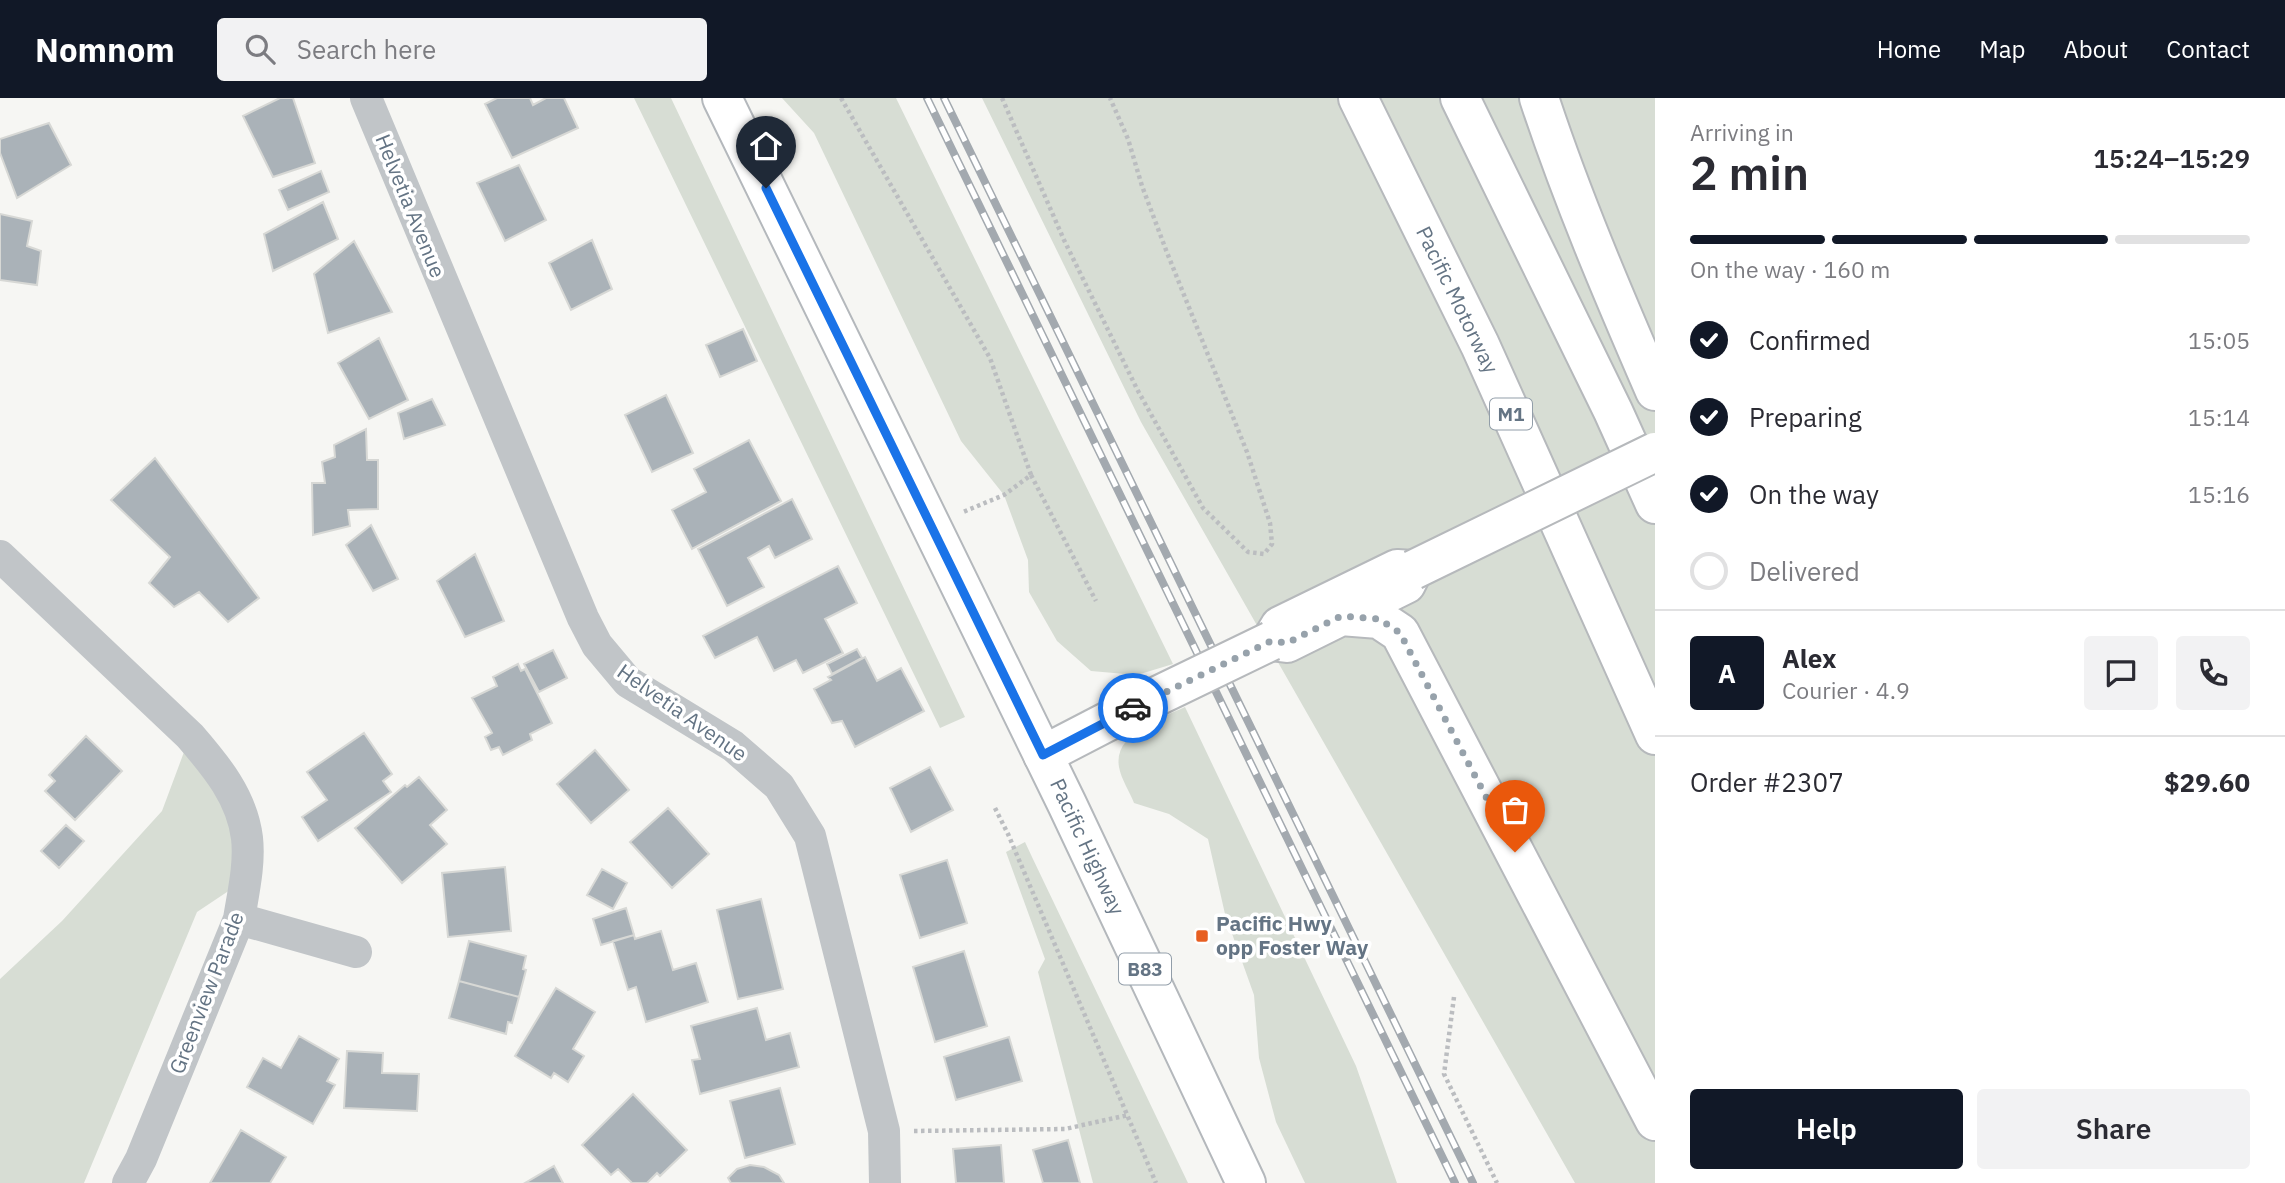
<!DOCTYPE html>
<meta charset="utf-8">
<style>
:root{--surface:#fff;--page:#f2f2f3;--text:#2b2b33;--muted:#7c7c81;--line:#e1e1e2;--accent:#111827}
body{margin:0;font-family:"IBM Plex Sans",sans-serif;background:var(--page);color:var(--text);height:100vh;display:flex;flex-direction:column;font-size:26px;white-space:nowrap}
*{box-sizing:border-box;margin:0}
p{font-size:23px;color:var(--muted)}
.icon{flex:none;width:38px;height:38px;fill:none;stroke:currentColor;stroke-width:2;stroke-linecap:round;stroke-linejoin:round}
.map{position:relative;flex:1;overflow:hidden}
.details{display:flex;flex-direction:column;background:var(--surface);width:630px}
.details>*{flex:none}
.pin{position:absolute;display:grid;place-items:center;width:60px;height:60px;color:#fff;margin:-72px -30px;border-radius:50% 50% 50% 0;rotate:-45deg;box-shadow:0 0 7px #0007}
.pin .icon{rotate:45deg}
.courier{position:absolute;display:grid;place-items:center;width:70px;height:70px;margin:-35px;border:5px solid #1a73e8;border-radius:50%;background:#fff;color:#222;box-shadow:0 2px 9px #0007}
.summary em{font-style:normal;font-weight:600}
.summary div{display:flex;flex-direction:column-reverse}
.summary{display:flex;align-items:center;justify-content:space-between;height:119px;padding:0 35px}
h1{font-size:46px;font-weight:600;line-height:52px}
.bar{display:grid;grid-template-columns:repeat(4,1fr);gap:10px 7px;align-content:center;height:84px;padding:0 35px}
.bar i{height:9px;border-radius:5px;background:var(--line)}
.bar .active{background:var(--accent)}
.bar p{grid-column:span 4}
.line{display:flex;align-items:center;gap:18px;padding:0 35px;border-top:2px solid var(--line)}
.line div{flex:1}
.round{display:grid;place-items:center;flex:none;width:74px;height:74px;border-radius:7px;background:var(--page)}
ol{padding:0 35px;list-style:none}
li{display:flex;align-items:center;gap:21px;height:77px}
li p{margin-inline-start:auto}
li .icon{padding:7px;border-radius:50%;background:var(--accent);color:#fff;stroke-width:4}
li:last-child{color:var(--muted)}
li i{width:38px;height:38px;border:4px solid var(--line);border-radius:50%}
.action{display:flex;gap:14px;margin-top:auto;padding:14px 35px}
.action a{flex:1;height:80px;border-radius:7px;background:var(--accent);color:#fff;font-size:28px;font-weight:600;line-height:80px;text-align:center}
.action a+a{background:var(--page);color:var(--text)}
header{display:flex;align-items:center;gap:42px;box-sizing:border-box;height:98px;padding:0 35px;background:var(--accent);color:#fff}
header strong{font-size:33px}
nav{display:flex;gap:38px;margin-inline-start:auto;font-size:24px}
.search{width:490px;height:63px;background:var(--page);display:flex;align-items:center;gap:18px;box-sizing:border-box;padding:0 24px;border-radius:7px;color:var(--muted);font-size:26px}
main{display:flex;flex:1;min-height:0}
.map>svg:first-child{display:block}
.green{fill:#d7ddd4}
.building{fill:#aab2b8;stroke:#d7d8d5;stroke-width:2}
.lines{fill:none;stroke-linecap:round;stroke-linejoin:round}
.primary-casing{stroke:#b4b8bc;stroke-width:42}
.motorway-casing{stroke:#b6b9bc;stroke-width:42}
.path{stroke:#bbbdc0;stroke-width:4.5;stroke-dasharray:3.5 3.5;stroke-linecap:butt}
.minor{stroke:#c1c5c8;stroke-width:32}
.primary{stroke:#fff;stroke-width:38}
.motorway{stroke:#fff;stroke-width:38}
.rail-casing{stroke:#a3a9af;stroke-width:8}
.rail{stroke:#fff;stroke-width:5;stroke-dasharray:16;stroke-linecap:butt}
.motorway-bridge-casing{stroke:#b6b9bc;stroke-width:42;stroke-linecap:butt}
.motorway-bridge{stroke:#fff;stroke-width:38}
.done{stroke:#97a2ab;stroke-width:7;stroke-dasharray:0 12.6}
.route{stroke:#1a73e8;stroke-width:9}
.poi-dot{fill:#e75f22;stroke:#fff;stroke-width:2.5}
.labels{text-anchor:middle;stroke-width:7;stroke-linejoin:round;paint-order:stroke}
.shield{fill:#fff;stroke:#929ea9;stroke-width:2}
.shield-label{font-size:19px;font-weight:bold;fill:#647484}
.street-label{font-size:21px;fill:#647484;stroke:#fff}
.poi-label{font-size:21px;font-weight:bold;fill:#647484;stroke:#fff;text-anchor:start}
</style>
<header>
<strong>Nomnom</strong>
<div class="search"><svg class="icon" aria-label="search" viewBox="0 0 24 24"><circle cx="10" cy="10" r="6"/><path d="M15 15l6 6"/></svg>Search here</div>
<nav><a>Home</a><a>Map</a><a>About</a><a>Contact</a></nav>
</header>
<main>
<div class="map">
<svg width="1655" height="1085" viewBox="0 0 1655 1085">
<rect width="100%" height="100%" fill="#f6f6f3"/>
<path class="green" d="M634,0H671L965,619L940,630Z
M782,0H896L1173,566L1137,577L1091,573L1057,543L1029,494L1028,462L1004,397L961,343L814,35Z
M982,0H1655V1085H1575L1141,324Z
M1185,609L1356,968L1397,1085H1305L1276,1024L1259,960L1254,897L1225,816L1208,741L1169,716L1134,705C1130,694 1121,681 1119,669C1113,635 1162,620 1185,609Z
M190,638L214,666L245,782L197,814L84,1085H0V881L62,823L162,713Z
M1025,744L1032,759L1188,1085H1093L1038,874L1045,861L1006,754Z"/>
<path class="building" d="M280,0H293L315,65L273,79L243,18Z
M497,0H530L533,7L546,0H564L578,30L512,60L485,6Z
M49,25L71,67L17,100L0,55V41Z
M519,67L546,122L505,143L477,85Z
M321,73L329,94L288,112L279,92Z
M323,104L338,141L273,173L264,136Z
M0,116L32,123L27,148L41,153L37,187L0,182Z
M592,142L612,191L571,212L549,165Z
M354,143L392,214L328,235L314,176Z
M743,231L757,263L720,279L706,247Z
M379,240L408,302L369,321L338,265Z
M666,297L693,355L652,374L625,317Z
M432,301L445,327L404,341L398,315Z
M366,331L367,362H378V411L348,412L350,428L313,437L312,385H325L322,364L335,359L334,347Z
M749,342L781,403L692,451L672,412L706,394L694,371Z
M155,360L259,500L228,524L199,494L174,509L149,485L170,459L111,402Z
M792,401L812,441L775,460L769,448L748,460L764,489L727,508L698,451Z
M371,427L398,481L373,493L346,447Z
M475,456L504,523L465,539L437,483Z
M838,468L857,505L825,521L843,555L803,575L796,562L774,573L757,539L715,560L703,538Z
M857,551L862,560L832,576L827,566Z
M553,552L567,580L539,594L524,566Z
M865,559L877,583L901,570L924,613L855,649L842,623L832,625L814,591L831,582L828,579Z
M518,566L521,573L525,571L552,625L530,636L532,642L503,657L499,649L491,652L485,639L492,635L472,600L497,588L493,579Z
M364,635L392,676L383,683L391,694L318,743L302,719L327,702L307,674Z
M86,638L122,673L75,722L45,693L55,683L49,677Z
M595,652L629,692L591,725L557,686Z
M930,669L953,712L911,734L890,690Z
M419,679L447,712L430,727L447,746L402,785L355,730L405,687L407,689Z
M668,710L709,756L672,790L630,744Z
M66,727L84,743L59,770L41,753Z
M947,762L967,825L920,840L900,777Z
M505,769L511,833L448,839L442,775Z
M602,771L627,785L613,811L587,797Z
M761,801L783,891L738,901L717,812Z
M626,810L634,837L601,847L593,821Z
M661,833L673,872L696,865L708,904L646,924L636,889L628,892L613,843L634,837L635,841Z
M469,843L526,858L523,871L526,872L519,899L459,883Z
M964,853L987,928L935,944L913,869Z
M459,883L519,899L512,925L508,924L506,936L449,920Z
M556,890L595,914L573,951L584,958L568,984L554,975L551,980L515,958Z
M757,910L766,942L790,935L799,969L700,996L692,962L700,961L691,928Z
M299,938L339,961L327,983L335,987L313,1026L247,989L263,960L281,970Z
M1009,939L1022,983L956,1002L944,959Z
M347,953L383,955L382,975L419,976L417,1013L344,1010Z
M780,990L795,1046L745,1060L730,1003Z
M633,996L687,1052L660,1078L657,1075L647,1085H632L618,1071L611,1077L582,1047Z
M241,1032L286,1059L270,1085H210Z
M1068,1042L1080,1085H1043L1033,1052Z
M1001,1047L1004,1085H956L953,1051Z
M750,1067L764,1069L779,1077L784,1085H731L728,1080L737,1071Z
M554,1068L563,1085H525Z"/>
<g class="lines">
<defs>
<path id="primary" d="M722,0L1067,706L1246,1085"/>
<path id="motorway" d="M1358,0L1480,247L1655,637
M1460,0L1613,313L1655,406
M1539,0C1572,100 1613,196 1655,293
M1397,471L1413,472L1406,486L1287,545L1271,543L1280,528Z
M1341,518L1379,521L1400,535L1655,1023
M1043,657L1151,601"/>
</defs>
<use href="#primary" class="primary-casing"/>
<use href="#motorway" class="motorway-casing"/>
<path class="path" d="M841,0L990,260L1031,377L1004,397L963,414
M1002,0L1064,142L1137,291L1203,410L1248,454L1264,456L1272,446L1270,425L1247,354L1166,152L1142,88L1128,41L1110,0
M1031,377L1096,503
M995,710L1008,736L1156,1085
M1454,899L1444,976L1497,1085
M914,1033L1065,1031L1128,1017"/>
<path class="minor" d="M366,0L583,520L597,547L628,584L733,648L779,688L810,738L884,1033L885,1085
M0,458L190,638C216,668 242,699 247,740C250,766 243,796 239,821L141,1061L128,1085
M239,821L356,854"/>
<use href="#primary" class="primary"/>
<use href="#motorway" class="motorway"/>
<defs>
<path id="rail" d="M927,0L1455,1085
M944,0L1473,1085"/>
</defs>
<use href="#rail" class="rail-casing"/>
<use href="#rail" class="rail"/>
<defs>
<path id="motorway-bridge" d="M1413,472L1655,354
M1151,601L1271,543"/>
</defs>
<use href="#motorway-bridge" class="motorway-bridge-casing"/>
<use href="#motorway-bridge" class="motorway-bridge"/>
</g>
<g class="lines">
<path class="done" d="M1133,610L1271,543L1287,545L1341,518L1379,521L1400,535L1515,754"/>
<path class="route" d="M766,90L1043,657L1133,610"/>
</g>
<rect class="poi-dot" x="1195" y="831" width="14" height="14" rx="3.5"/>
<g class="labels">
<g class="shield">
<rect x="1490" y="300.5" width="42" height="31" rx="5"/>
<rect x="1119" y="855.5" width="52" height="31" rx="5"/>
</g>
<g class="shield-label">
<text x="1511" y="323">M1</text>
<text x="1145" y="878">B83</text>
</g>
<g class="street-label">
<text transform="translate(410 108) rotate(68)" y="7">Helvetia Avenue</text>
<text transform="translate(1457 202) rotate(64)" y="7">Pacific Motorway</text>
<text transform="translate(682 615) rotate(35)" y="7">Helvetia Avenue</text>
<text transform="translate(1087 749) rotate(65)" y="7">Pacific Highway</text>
<text transform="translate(207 895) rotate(-69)" y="7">Greenview Parade</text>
</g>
<g class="poi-label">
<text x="1216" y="833">Pacific Hwy<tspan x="1216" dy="24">opp Foster Way</tspan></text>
</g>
</g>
</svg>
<div class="pin" style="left:1515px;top:754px;background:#ea580c"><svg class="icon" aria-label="bag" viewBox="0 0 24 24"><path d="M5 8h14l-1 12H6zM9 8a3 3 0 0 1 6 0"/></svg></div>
<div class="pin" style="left:766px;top:90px;background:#1f2937"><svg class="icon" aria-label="home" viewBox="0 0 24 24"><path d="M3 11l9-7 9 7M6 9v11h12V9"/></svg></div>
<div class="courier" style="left:1133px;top:610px"><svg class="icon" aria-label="car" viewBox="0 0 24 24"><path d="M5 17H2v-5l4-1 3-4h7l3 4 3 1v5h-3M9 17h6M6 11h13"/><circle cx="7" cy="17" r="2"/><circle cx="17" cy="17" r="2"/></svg></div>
</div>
<section class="details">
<div class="summary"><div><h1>2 min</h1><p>Arriving in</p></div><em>15:24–15:29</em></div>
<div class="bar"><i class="active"></i><i class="active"></i><i class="active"></i><i></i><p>On the way · 160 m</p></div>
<ol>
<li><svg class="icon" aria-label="check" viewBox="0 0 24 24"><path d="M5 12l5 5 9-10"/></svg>Confirmed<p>15:05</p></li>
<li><svg class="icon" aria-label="check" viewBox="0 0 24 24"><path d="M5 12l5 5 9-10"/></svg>Preparing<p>15:14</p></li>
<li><svg class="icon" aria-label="check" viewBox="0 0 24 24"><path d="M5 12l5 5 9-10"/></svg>On the way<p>15:16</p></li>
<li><i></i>Delivered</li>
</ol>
<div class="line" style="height:126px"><b class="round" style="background:var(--accent);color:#fff">A</b><div><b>Alex</b><p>Courier · 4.9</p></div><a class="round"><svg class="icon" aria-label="chat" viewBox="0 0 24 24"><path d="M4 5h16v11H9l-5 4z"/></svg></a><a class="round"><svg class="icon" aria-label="phone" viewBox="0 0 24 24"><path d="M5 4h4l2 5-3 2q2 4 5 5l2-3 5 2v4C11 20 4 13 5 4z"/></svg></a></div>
<div class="line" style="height:91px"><div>Order #2307</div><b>$29.60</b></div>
<div class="action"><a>Help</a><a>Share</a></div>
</section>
</main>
